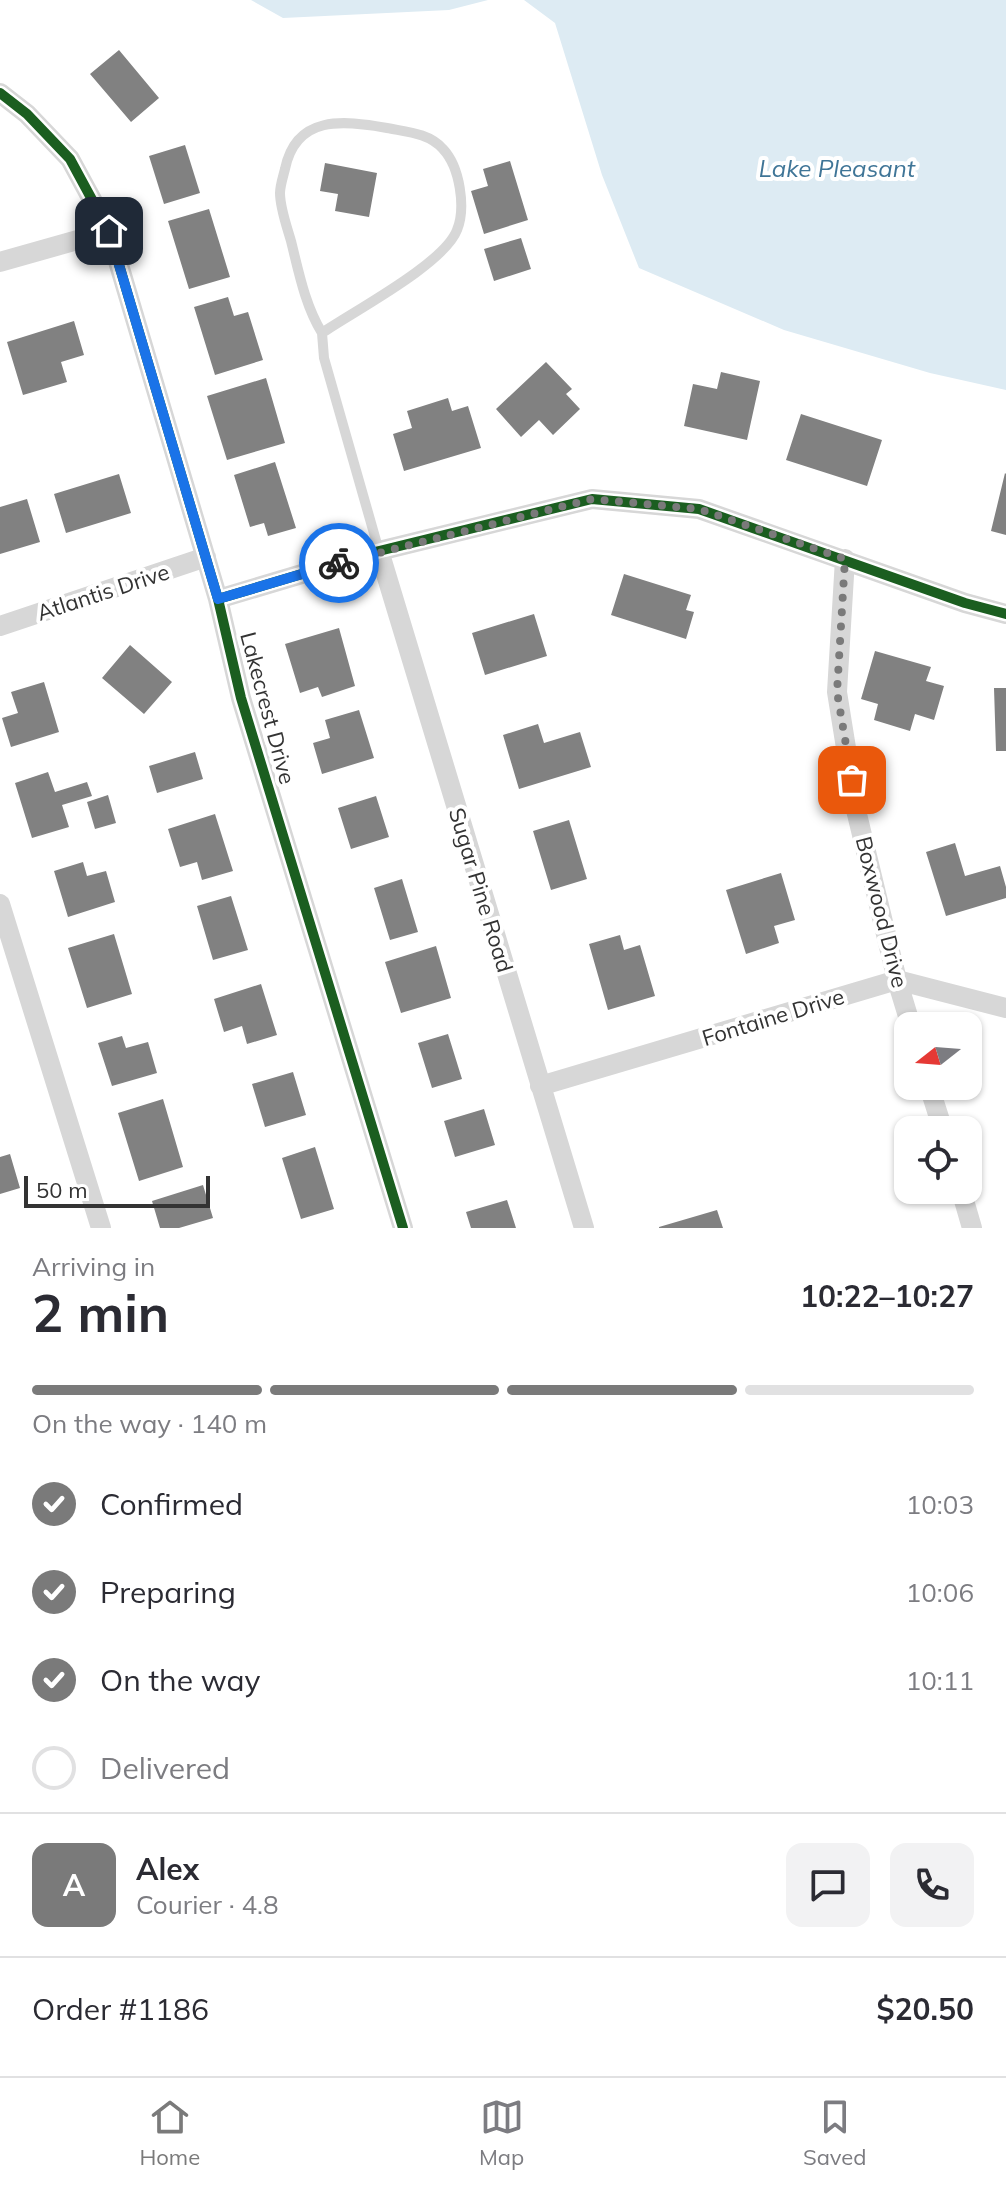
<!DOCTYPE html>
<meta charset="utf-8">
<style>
:root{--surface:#fff;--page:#f2f2f3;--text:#2b2b33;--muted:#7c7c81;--line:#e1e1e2;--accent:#7a7a7a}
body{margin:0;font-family:Mulish,sans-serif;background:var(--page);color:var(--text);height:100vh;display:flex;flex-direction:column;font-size:30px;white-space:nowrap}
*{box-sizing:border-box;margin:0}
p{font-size:26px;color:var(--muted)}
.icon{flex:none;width:44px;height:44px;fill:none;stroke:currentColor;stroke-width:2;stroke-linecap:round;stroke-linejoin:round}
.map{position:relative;height:1228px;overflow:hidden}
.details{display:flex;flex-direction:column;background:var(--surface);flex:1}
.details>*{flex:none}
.needle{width:52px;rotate:253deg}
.tools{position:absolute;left:894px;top:1012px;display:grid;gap:16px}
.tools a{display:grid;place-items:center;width:88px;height:88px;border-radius:16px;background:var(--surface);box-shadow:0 2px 6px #0004;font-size:40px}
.scale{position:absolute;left:24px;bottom:20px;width:186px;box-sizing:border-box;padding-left:8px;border:4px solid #333;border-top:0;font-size:22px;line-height:28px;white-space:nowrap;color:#333;-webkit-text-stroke:6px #fff;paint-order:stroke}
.pin{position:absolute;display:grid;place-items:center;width:68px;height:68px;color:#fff;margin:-34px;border-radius:16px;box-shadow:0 4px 12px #0006}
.courier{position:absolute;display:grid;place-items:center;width:80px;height:80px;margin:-40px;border:6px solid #1a73e8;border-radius:50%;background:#fff;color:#222;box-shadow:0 2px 10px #0007}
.overview em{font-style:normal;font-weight:700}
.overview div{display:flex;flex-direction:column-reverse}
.overview{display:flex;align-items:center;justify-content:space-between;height:136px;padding:0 32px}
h1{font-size:52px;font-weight:700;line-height:60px}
.bar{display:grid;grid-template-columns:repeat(4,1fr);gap:12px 8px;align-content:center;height:96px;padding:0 32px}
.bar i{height:10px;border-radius:6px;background:var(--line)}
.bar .current{background:var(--accent)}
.bar p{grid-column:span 4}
.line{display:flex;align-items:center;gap:20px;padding:0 32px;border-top:2px solid var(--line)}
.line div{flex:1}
.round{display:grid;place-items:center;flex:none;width:84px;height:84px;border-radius:16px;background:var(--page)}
ol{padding:0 32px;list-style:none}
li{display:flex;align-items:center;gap:24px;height:88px}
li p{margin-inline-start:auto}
li .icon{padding:8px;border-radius:50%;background:var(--accent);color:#fff;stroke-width:4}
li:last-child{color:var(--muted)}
li i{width:44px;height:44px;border:4px solid var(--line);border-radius:50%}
.dock{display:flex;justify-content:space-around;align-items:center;height:112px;border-top:2px solid var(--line);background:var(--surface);font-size:22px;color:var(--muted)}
.dock a{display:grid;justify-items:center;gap:4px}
.dock .current{color:var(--accent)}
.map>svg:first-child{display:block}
.water{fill:#ddebf3}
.building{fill:#818181}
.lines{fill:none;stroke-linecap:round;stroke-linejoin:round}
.lane{stroke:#d7d7d7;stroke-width:10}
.street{stroke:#d7d7d7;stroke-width:20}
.cycleway-casing{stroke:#fff;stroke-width:15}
.cycleway{stroke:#1b5e20;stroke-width:10}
.done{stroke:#7a7a7a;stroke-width:8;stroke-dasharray:0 14.4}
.route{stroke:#1a73e8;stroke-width:10}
.labels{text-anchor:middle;stroke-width:8;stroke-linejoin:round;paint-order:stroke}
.street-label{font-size:22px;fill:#333;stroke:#fff}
.water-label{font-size:24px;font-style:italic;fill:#3f7597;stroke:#fff}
</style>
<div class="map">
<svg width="1006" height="1228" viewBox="0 0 1006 1228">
<rect width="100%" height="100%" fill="#fff"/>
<path class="water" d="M251,0H488L449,10L283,18Z
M524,0H1006V390L930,373L784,330L639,268L602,175L555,23Z"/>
<path class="building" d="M119,50L159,98L131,122L90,74Z
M185,145L200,193L164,204L149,156Z
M510,161L528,220L484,234L471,191L488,186L483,169Z
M325,163L377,173L369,217L335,211L338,194L320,191Z
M209,209L230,277L189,289L168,221Z
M521,238L531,269L494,281L484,249Z
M228,297L234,316L248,312L263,360L215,375L194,307Z
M74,321L84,355L61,362L67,382L23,395L7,342Z
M546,362L572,389L566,394L580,409L553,435L539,420L521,437L496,409Z
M721,372L760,381L747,440L684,426L693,384L717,389Z
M266,378L285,443L227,460L207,396Z
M448,398L452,411L468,406L481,448L404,471L393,434L412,428L407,411Z
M801,414L882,440L867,486L786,460Z
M275,462L296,528L268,536L264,523L250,527L234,475Z
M1005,473L1006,474V535L991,531Z
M119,474L131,513L66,533L54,494Z
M27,499L40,542L0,554V507Z
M624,574L691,595L686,610L694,612L686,639L611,615Z
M534,614L547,656L485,675L472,633Z
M339,628L355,686L322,697L318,687L300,693L285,644Z
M130,645L172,682L144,714L102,678Z
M875,651L931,667L926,681L944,686L934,720L915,714L910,731L874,720L878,704L861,699Z
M44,682L59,732L11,747L2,718L18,713L11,692Z
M994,688H1006V751H996Z
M359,710L374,758L322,774L313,743L330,738L325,720Z
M538,724L544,743L580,732L591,767L519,789L503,735Z
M195,752L203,779L157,793L149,766Z
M48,772L55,792L87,782L92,796L62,805L69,827L32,838L15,783Z
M108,795L116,823L95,829L87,802Z
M376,796L389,837L351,849L338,808Z
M215,814L233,871L202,880L197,862L180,867L168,829Z
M569,820L587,879L551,890L533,831Z
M955,843L965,876L1000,866L1006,887V898L946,916L926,852Z
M83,862L87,876L106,871L115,902L68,917L54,871Z
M781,873L795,920L774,926L779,943L746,954L726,890Z
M402,879L418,932L390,940L374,888Z
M231,896L248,950L213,960L197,906Z
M114,934L132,994L87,1008L68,948Z
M620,935L624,950L640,945L655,996L608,1010L589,944Z
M436,946L451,998L401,1013L385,962Z
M261,984L277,1035L247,1044L242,1026L224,1032L214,999Z
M448,1034L462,1079L432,1088L418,1043Z
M122,1036L126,1048L148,1042L157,1073L112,1086L98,1043Z
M293,1072L306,1115L265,1127L252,1084Z
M163,1099L183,1167L139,1181L118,1113Z
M484,1109L495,1145L455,1157L444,1121Z
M315,1147L334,1209L301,1219L282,1158Z
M10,1154L20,1188L0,1194V1157Z
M203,1185L213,1218L179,1228H160L152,1201Z
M507,1200L516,1228H471L466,1212Z
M717,1210L723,1228H659V1227Z"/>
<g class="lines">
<path class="lane" d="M322,333C305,305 299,273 291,241C287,227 280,208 280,193C280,186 283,177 285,169C296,115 343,120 387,128C407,132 429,133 443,149C460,167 466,208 457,230C444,264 354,311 322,333L324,358L379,551"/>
<path class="street" d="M0,93L27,114L70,159L109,231L218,599L241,698L403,1228
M0,262L109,231
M379,551L584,1228
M845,559L837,692L856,810L897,980L911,1026
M218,599L379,551L592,499L699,509L965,603L1006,614
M0,626L206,557
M0,904L101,1228
M540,1086L897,980L1006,1008
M929,1086L943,1130
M961,1190L972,1228"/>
<defs>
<path id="cycleway" d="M0,93L27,114L70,159L109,231L218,599L241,698L403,1228
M218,599L379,551L592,499L699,509L965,603L1006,614"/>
</defs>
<use href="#cycleway" class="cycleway-casing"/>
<use href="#cycleway" class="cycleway"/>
</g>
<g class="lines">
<path class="done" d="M339,563L592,499L699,509L845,559L837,692L852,780"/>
<path class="route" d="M109,231L218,599L339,563"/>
</g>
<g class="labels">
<g class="street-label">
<text transform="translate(103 592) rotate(-18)" y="8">Atlantis Drive</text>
<text transform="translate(268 708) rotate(75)" y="8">Lakecrest Drive</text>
<text transform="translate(481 890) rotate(73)" y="8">Sugar Pine Road</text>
<text transform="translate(882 912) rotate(76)" y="8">Boxwood Drive</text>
<text transform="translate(773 1017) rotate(-17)" y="8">Fontaine Drive</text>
</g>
<g class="water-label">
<text x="837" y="177">Lake Pleasant</text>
</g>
</g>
</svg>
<div class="tools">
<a><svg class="needle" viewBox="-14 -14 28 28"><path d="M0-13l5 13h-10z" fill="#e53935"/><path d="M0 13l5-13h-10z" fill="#7c7c81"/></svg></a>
<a><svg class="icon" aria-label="locate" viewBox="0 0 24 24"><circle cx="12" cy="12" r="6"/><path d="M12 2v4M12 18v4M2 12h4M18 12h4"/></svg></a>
</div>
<div class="scale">50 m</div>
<div class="pin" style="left:852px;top:780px;background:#ea580c"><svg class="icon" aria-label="bag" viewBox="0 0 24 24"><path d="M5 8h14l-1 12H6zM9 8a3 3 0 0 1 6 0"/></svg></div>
<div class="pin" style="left:109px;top:231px;background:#1f2937"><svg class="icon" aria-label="home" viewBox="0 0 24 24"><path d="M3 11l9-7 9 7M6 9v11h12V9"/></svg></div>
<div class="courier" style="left:339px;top:563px"><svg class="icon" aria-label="bike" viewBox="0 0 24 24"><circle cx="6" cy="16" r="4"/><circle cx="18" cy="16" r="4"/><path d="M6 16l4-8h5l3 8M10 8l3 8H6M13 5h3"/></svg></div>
</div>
<section class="details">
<div class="overview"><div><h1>2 min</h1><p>Arriving in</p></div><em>10:22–10:27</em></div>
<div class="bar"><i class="current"></i><i class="current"></i><i class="current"></i><i></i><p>On the way · 140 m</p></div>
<ol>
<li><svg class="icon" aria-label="check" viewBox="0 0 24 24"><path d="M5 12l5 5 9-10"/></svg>Confirmed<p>10:03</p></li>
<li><svg class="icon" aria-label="check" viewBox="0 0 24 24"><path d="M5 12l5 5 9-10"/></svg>Preparing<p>10:06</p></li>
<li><svg class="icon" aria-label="check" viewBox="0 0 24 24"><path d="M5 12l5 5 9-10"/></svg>On the way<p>10:11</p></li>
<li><i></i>Delivered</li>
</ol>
<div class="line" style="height:144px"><b class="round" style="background:var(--accent);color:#fff">A</b><div><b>Alex</b><p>Courier · 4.8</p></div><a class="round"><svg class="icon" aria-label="chat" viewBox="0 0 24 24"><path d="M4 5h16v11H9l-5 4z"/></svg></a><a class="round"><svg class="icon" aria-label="phone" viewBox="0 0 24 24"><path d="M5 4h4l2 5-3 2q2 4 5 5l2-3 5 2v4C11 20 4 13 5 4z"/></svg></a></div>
<div class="line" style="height:104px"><div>Order #1186</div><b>$20.50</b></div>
</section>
<nav class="dock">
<a class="current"><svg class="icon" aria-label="home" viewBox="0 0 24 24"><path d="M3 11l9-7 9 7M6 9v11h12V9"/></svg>Home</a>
<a><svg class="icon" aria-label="map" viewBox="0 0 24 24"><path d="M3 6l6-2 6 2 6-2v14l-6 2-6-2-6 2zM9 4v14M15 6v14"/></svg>Map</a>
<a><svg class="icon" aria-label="saved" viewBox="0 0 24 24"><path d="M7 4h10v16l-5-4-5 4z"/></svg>Saved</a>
</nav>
